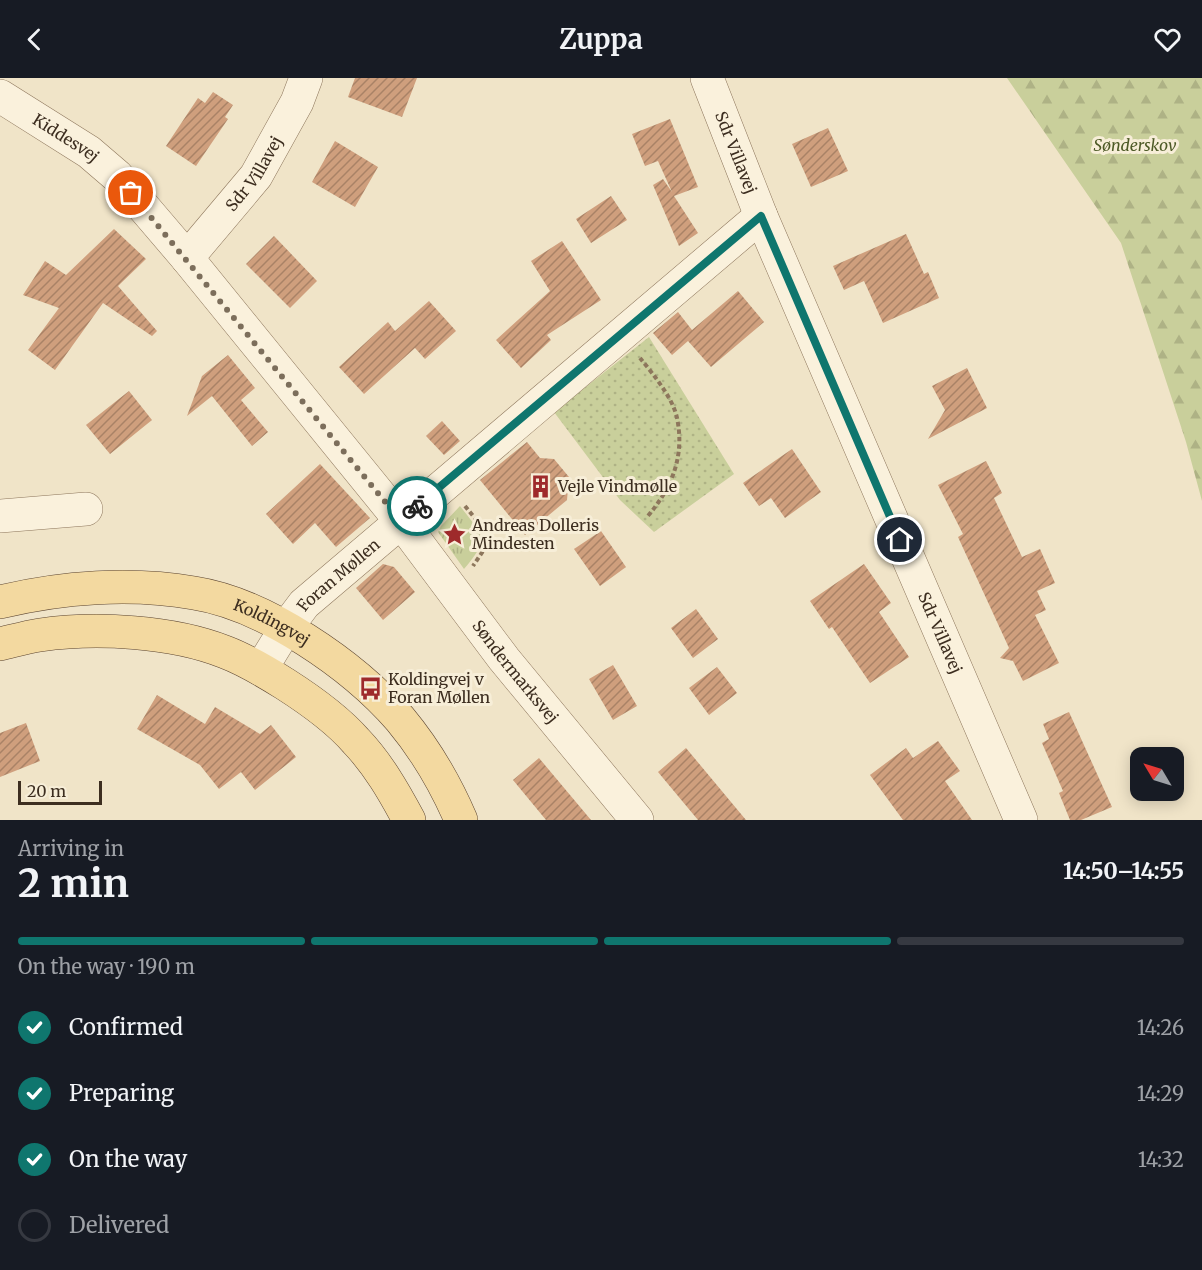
<!DOCTYPE html>
<meta charset="utf-8">
<style>
:root{--surface:#171b24;--page:#20242c;--text:#f1f3f6;--muted:#9ea1a6;--line:#363941;--accent:#0f766e}
body{margin:0;font-family:Merriweather,serif;background:var(--page);color:var(--text);height:100vh;display:flex;flex-direction:column;font-size:22px;white-space:nowrap}
*{box-sizing:border-box;margin:0}
p{font-size:20px;color:var(--muted)}
.icon{flex:none;width:33px;height:33px;fill:none;stroke:currentColor;stroke-width:2;stroke-linecap:round;stroke-linejoin:round}
.map{position:relative;height:742px;overflow:hidden}
.details{display:flex;flex-direction:column;background:var(--surface);flex:1}
.details>*{flex:none}
.needle{width:39px;rotate:308deg}
.controls{position:absolute;left:1130px;top:669px;display:grid;gap:12px}
.controls a{display:grid;place-items:center;width:54px;height:54px;border-radius:12px;background:var(--surface);box-shadow:0 3px 15px #0003;font-size:30px}
.scale{position:absolute;left:18px;bottom:15px;width:84px;box-sizing:border-box;padding-left:6px;border:3px solid #3d2e20;border-top:0;font-size:16px;line-height:21px;white-space:nowrap;color:#3d2e20;-webkit-text-stroke:4px #f7eed8;paint-order:stroke}
.pin{position:absolute;display:grid;place-items:center;width:51px;height:51px;color:#fff;margin:-26px;border:3px solid #fff;border-radius:50%;box-shadow:0 2px 6px #0007}
.courier{position:absolute;display:grid;place-items:center;width:60px;height:60px;margin:-30px;border:4px solid #0f766e;border-radius:50%;background:#fff;color:#222;box-shadow:0 2px 8px #0007}
.head em{font-style:normal;font-weight:700}
.head div{display:flex;flex-direction:column-reverse}
.head{display:flex;align-items:center;justify-content:space-between;height:102px;padding:0 18px}
h1{font-size:39px;font-weight:700;line-height:45px}
.bar{display:grid;grid-template-columns:repeat(4,1fr);gap:9px 6px;align-content:center;height:72px;padding:0 18px}
.bar i{height:8px;border-radius:4px;background:var(--line)}
.bar .active{background:var(--accent)}
.bar p{grid-column:span 4}
ol{padding:0 18px;list-style:none}
li{display:flex;align-items:center;gap:18px;height:66px}
li p{margin-inline-start:auto}
li .icon{padding:6px;border-radius:50%;background:var(--accent);color:#fff;stroke-width:4}
li:last-child{color:var(--muted)}
li i{width:33px;height:33px;border:3px solid var(--line);border-radius:50%}
header{display:flex;justify-content:space-between;align-items:center;height:78px;padding:0 18px;background:var(--surface);font-size:27px;font-weight:700}
.map>svg:first-child{display:block}
.grass{fill:url(#grass-tufts)}
.forest{fill:url(#forest-firs)}
.park{fill:url(#park-dots)}
.building{fill:url(#building-hatch)}
.lines{fill:none;stroke-linecap:round;stroke-linejoin:round}
.minor-casing{stroke:#8d765c;stroke-width:34}
.major-casing{stroke:#5b4430;stroke-width:34}
.path{stroke:#8d765c;stroke-width:4;stroke-dasharray:4.5 3;stroke-linecap:butt}
.minor{stroke:#faf1dc;stroke-width:33}
.major{stroke:#f3d9a0;stroke-width:33}
.done{stroke:#7c6e5b;stroke-width:6;stroke-dasharray:0 10.8}
.route{stroke:#0f766e;stroke-width:8}
.labels{text-anchor:middle;stroke-width:6;stroke-linejoin:round;paint-order:stroke}
.street-label{font-size:16px;fill:#3d2e20;stroke:#f7eed8}
.park-label{font-size:16px;font-style:italic;fill:#4d5a26;stroke:#f7eed8}
.poi-label{font-size:16px;fill:#3d2e20;stroke:#f7eed8;text-anchor:start}
</style>
<header><svg class="icon" aria-label="back" viewBox="0 0 24 24"><path d="M15 5l-7 7 7 7"/></svg>Zuppa<svg class="icon" aria-label="heart" viewBox="0 0 24 24"><path d="M12 20l-8-8c-3-5 5-10 8-4 3-6 11-1 8 4z"/></svg></header>
<div class="map">
<svg width="1202" height="742" viewBox="0 0 1202 742">
<defs>
<pattern id="grass-tufts" width="24" height="20" patternUnits="userSpaceOnUse" patternTransform="scale(1.5)"><rect width="24" height="20" fill="#c9cf9b"/><path d="M3 7l-1-3M5 7V3M7 7l1-3M15 17l-1-3M17 17v-4M19 17l1-3" fill="none" stroke="#aeb285"/></pattern>
<pattern id="forest-firs" width="22" height="20" patternUnits="userSpaceOnUse" patternTransform="scale(1.5)"><rect width="22" height="20" fill="#c9cf9b"/><path d="M5 1l3.5 6h-7zM16 11l3.5 6h-7z" fill="#aeb285"/></pattern>
<pattern id="park-dots" width="8" height="8" patternUnits="userSpaceOnUse" patternTransform="scale(1.5)"><rect width="8" height="8" fill="#c9cf9b"/><path d="M2 2h.1M6 6h.1" fill="none" stroke="#aeb285" stroke-width="1.8" stroke-linecap="round"/></pattern>
<pattern id="building-hatch" width="6" height="6" patternUnits="userSpaceOnUse" patternTransform="scale(1.5)"><rect width="6" height="6" fill="#cf9f7d"/><path d="M-1 1l2-2M0 6l6-6M5 7l2-2" fill="none" stroke="#a98266"/></pattern>
</defs>
<rect width="100%" height="100%" fill="#f0e4c8"/>
<path class="grass" d="M460,428C482,457 491,460 464,491L438,454L441,448Z"/>
<path class="forest" d="M1007,0H1202V423L1186,364L1121,165Z"/>
<path class="park" d="M649,259L734,396L654,454L620,422L554,334Z"/>
<path class="building" d="M355,0H417L402,39L348,19Z
M213,14L233,27L225,39L228,41L196,88L166,68L198,20L205,25Z
M670,41L698,109L674,118L698,155L679,168L653,107L663,101L672,114L658,83L645,88L632,56Z
M828,50L848,93L811,109L792,66Z
M335,63L378,89L355,129L312,104Z
M611,118L627,142L591,165L576,141Z
M114,151L146,181L118,208L157,253L152,258L103,225L55,292L28,272L59,230L23,217L45,183L66,197Z
M906,156L924,196L928,194L939,220L883,245L864,203L844,212L833,188Z
M274,158L317,203L290,230L246,186Z
M562,163L601,222L547,257L551,262L521,290L496,262L550,213L531,183Z
M738,213L764,244L711,289L688,263L672,277L653,255L678,234L692,252Z
M429,223L456,253L425,281L415,270L364,316L339,289L388,244L395,253Z
M228,277L255,310L241,322L268,354L252,368L212,318L187,338L202,298Z
M967,290L987,330L928,361L945,332L932,308Z
M129,313L152,342L110,376L86,347Z
M442,343L460,363L444,377L426,358Z
M527,364L540,380L554,381L569,399L567,422L525,457L480,402Z
M792,371L821,414L785,440L771,420L759,428L743,405Z
M986,383L1002,415L994,420L1022,479L1040,471L1055,505L1037,513L1046,532L1035,537L1059,585L1023,603L1013,583L1000,580L1009,570L958,459L963,456L938,407Z
M320,386L370,440L336,469L315,445L293,466L266,436Z
M601,453L626,489L600,508L574,471Z
M383,486L394,489L415,514L383,542L356,510Z
M864,486L891,525L879,534L909,579L870,605L832,549L829,551L810,523Z
M696,531L718,561L693,580L671,550Z
M613,587L637,628L613,642L589,601Z
M717,589L737,615L709,637L689,610Z
M157,617L205,646L215,629L260,656L271,647L296,679L255,712L241,694L219,711L200,687L137,651Z
M1069,634L1112,729L1081,742H1070L1059,715L1063,713L1042,665L1049,661L1043,646Z
M26,645L40,683L0,699V655Z
M938,663L960,693L945,703L972,742H903L870,697L906,670L913,680Z
M686,670L746,742H698L658,694Z
M539,680L591,742H546L513,702Z"/>
<g class="lines">
<defs>
<g id="minor">
<path id="s1" d="M707,0L761,138L1021,742"/>
<path id="s2" d="M0,18L89,74L117,98L187,180L400,442L504,581L637,742"/>
<path id="s3" d="M187,180L256,98L297,24L306,0"/>
<path d="M0,438L86,431"/>
<path id="s4" d="M261,591L286,550L304,526L761,138"/>
</g>
<g id="major">
<path id="s5" d="M0,524C62,509 131,504 194,515C265,526 353,587 400,641C425,671 446,707 461,742"/>
<path d="M0,566C13,563 27,559 40,557C96,549 172,553 225,574C246,582 266,594 285,606C310,622 336,640 356,663C378,686 394,714 409,742"/>
</g>
</defs>
<use href="#minor" class="minor-casing"/>
<use href="#major" class="major-casing"/>
<path class="path" d="M640,280C653,296 673,320 677,340C685,378 672,410 647,439
M465,428L478,444L486,458L483,473L473,488"/>
<use href="#minor" class="minor"/>
<use href="#major" class="major"/>
</g>
<g class="lines">
<path class="done" d="M131,115L400,442L417,428"/>
<path class="route" d="M417,428L761,138L900,462"/>
</g>
<defs>
<symbol id="building-bare" viewBox="-9 -9 18 18"><path d="M-4-6H4V6H1V3H-1V6H-4ZM-2.5-4.3h1.7v1.8h-1.7ZM.8-4.3h1.7v1.8H.8ZM-2.5-1h1.7V.8h-1.7ZM.8-1h1.7V.8H.8Z" fill="#9e2a2b" stroke="#f7eed8" stroke-width="2.5" paint-order="stroke"/></symbol>
<symbol id="sight-bare" viewBox="-9 -9 18 18"><path d="M0-6L1.8-2.2L6-1.7L2.9 1.2L3.7 5.4L0 3.3L-3.7 5.4L-2.9 1.2L-6-1.7L-1.8-2.2Z" fill="#9e2a2b" stroke="#f7eed8" stroke-width="2.5" paint-order="stroke"/></symbol>
<symbol id="bus-bare" viewBox="-9 -9 18 18"><path d="M-5-6H5V4H4V6H2V4H-2V6H-4V4H-5ZM-3.5-4V0h7V-4ZM-3.5 1.2v1.5H-2V1.2ZM2 1.2v1.5H3.5V1.2Z" fill="#9e2a2b" stroke="#f7eed8" stroke-width="2.5" paint-order="stroke"/></symbol>
</defs>
<g fill-rule="evenodd">
<use href="#building-bare" x="524" y="392" width="33" height="33"/>
<use href="#sight-bare" x="438" y="440" width="33" height="33"/>
<use href="#bus-bare" x="354" y="594" width="33" height="33"/>
</g>
<g class="labels">
<g class="street-label">
<text dy="6" stroke="none"><textPath href="#s2" startOffset="78">Kiddesvej</textPath></text>
<text dy="6" stroke="none"><textPath href="#s1" startOffset="80">Sdr Villavej</textPath></text>
<text dy="6" stroke="none"><textPath href="#s3" startOffset="108">Sdr Villavej</textPath></text>
<text dy="6" stroke="none"><textPath href="#s4" startOffset="123">Foran Møllen</textPath></text>
<text dy="6" stroke="none"><textPath href="#s5" startOffset="279">Koldingvej</textPath></text>
<text dy="6" stroke="none"><textPath href="#s1" startOffset="602">Sdr Villavej</textPath></text>
<text dy="6" stroke="none"><textPath href="#s2" startOffset="778">Søndermarksvej</textPath></text>
</g>
<g class="park-label">
<text x="1135" y="73">Sønderskov</text>
</g>
<g class="poi-label">
<text x="558" y="414">Vejle Vindmølle</text>
<text x="472" y="453">Andreas Dolleris<tspan x="472" dy="18">Mindesten</tspan></text>
<text x="388" y="607">Koldingvej v<tspan x="388" dy="18">Foran Møllen</tspan></text>
</g>
</g>
</svg>
<div class="controls">
<a><svg class="needle" viewBox="-14 -14 28 28"><path d="M0-13l5 13h-10z" fill="#e53935"/><path d="M0 13l5-13h-10z" fill="#9ea1a6"/></svg></a>
</div>
<div class="scale">20 m</div>
<div class="pin" style="left:131px;top:115px;background:#ea580c"><svg class="icon" aria-label="bag" viewBox="0 0 24 24"><path d="M5 8h14l-1 12H6zM9 8a3 3 0 0 1 6 0"/></svg></div>
<div class="pin" style="left:900px;top:462px;background:#1f2937"><svg class="icon" aria-label="home" viewBox="0 0 24 24"><path d="M3 11l9-7 9 7M6 9v11h12V9"/></svg></div>
<div class="courier" style="left:417px;top:428px"><svg class="icon" aria-label="bike" viewBox="0 0 24 24"><circle cx="6" cy="16" r="4"/><circle cx="18" cy="16" r="4"/><path d="M6 16l4-8h5l3 8M10 8l3 8H6M13 5h3"/></svg></div>
</div>
<section class="details">
<div class="head"><div><h1>2 min</h1><p>Arriving in</p></div><em>14:50–14:55</em></div>
<div class="bar"><i class="active"></i><i class="active"></i><i class="active"></i><i></i><p>On the way · 190 m</p></div>
<ol>
<li><svg class="icon" aria-label="check" viewBox="0 0 24 24"><path d="M5 12l5 5 9-10"/></svg>Confirmed<p>14:26</p></li>
<li><svg class="icon" aria-label="check" viewBox="0 0 24 24"><path d="M5 12l5 5 9-10"/></svg>Preparing<p>14:29</p></li>
<li><svg class="icon" aria-label="check" viewBox="0 0 24 24"><path d="M5 12l5 5 9-10"/></svg>On the way<p>14:32</p></li>
<li><i></i>Delivered</li>
</ol>
</section>
